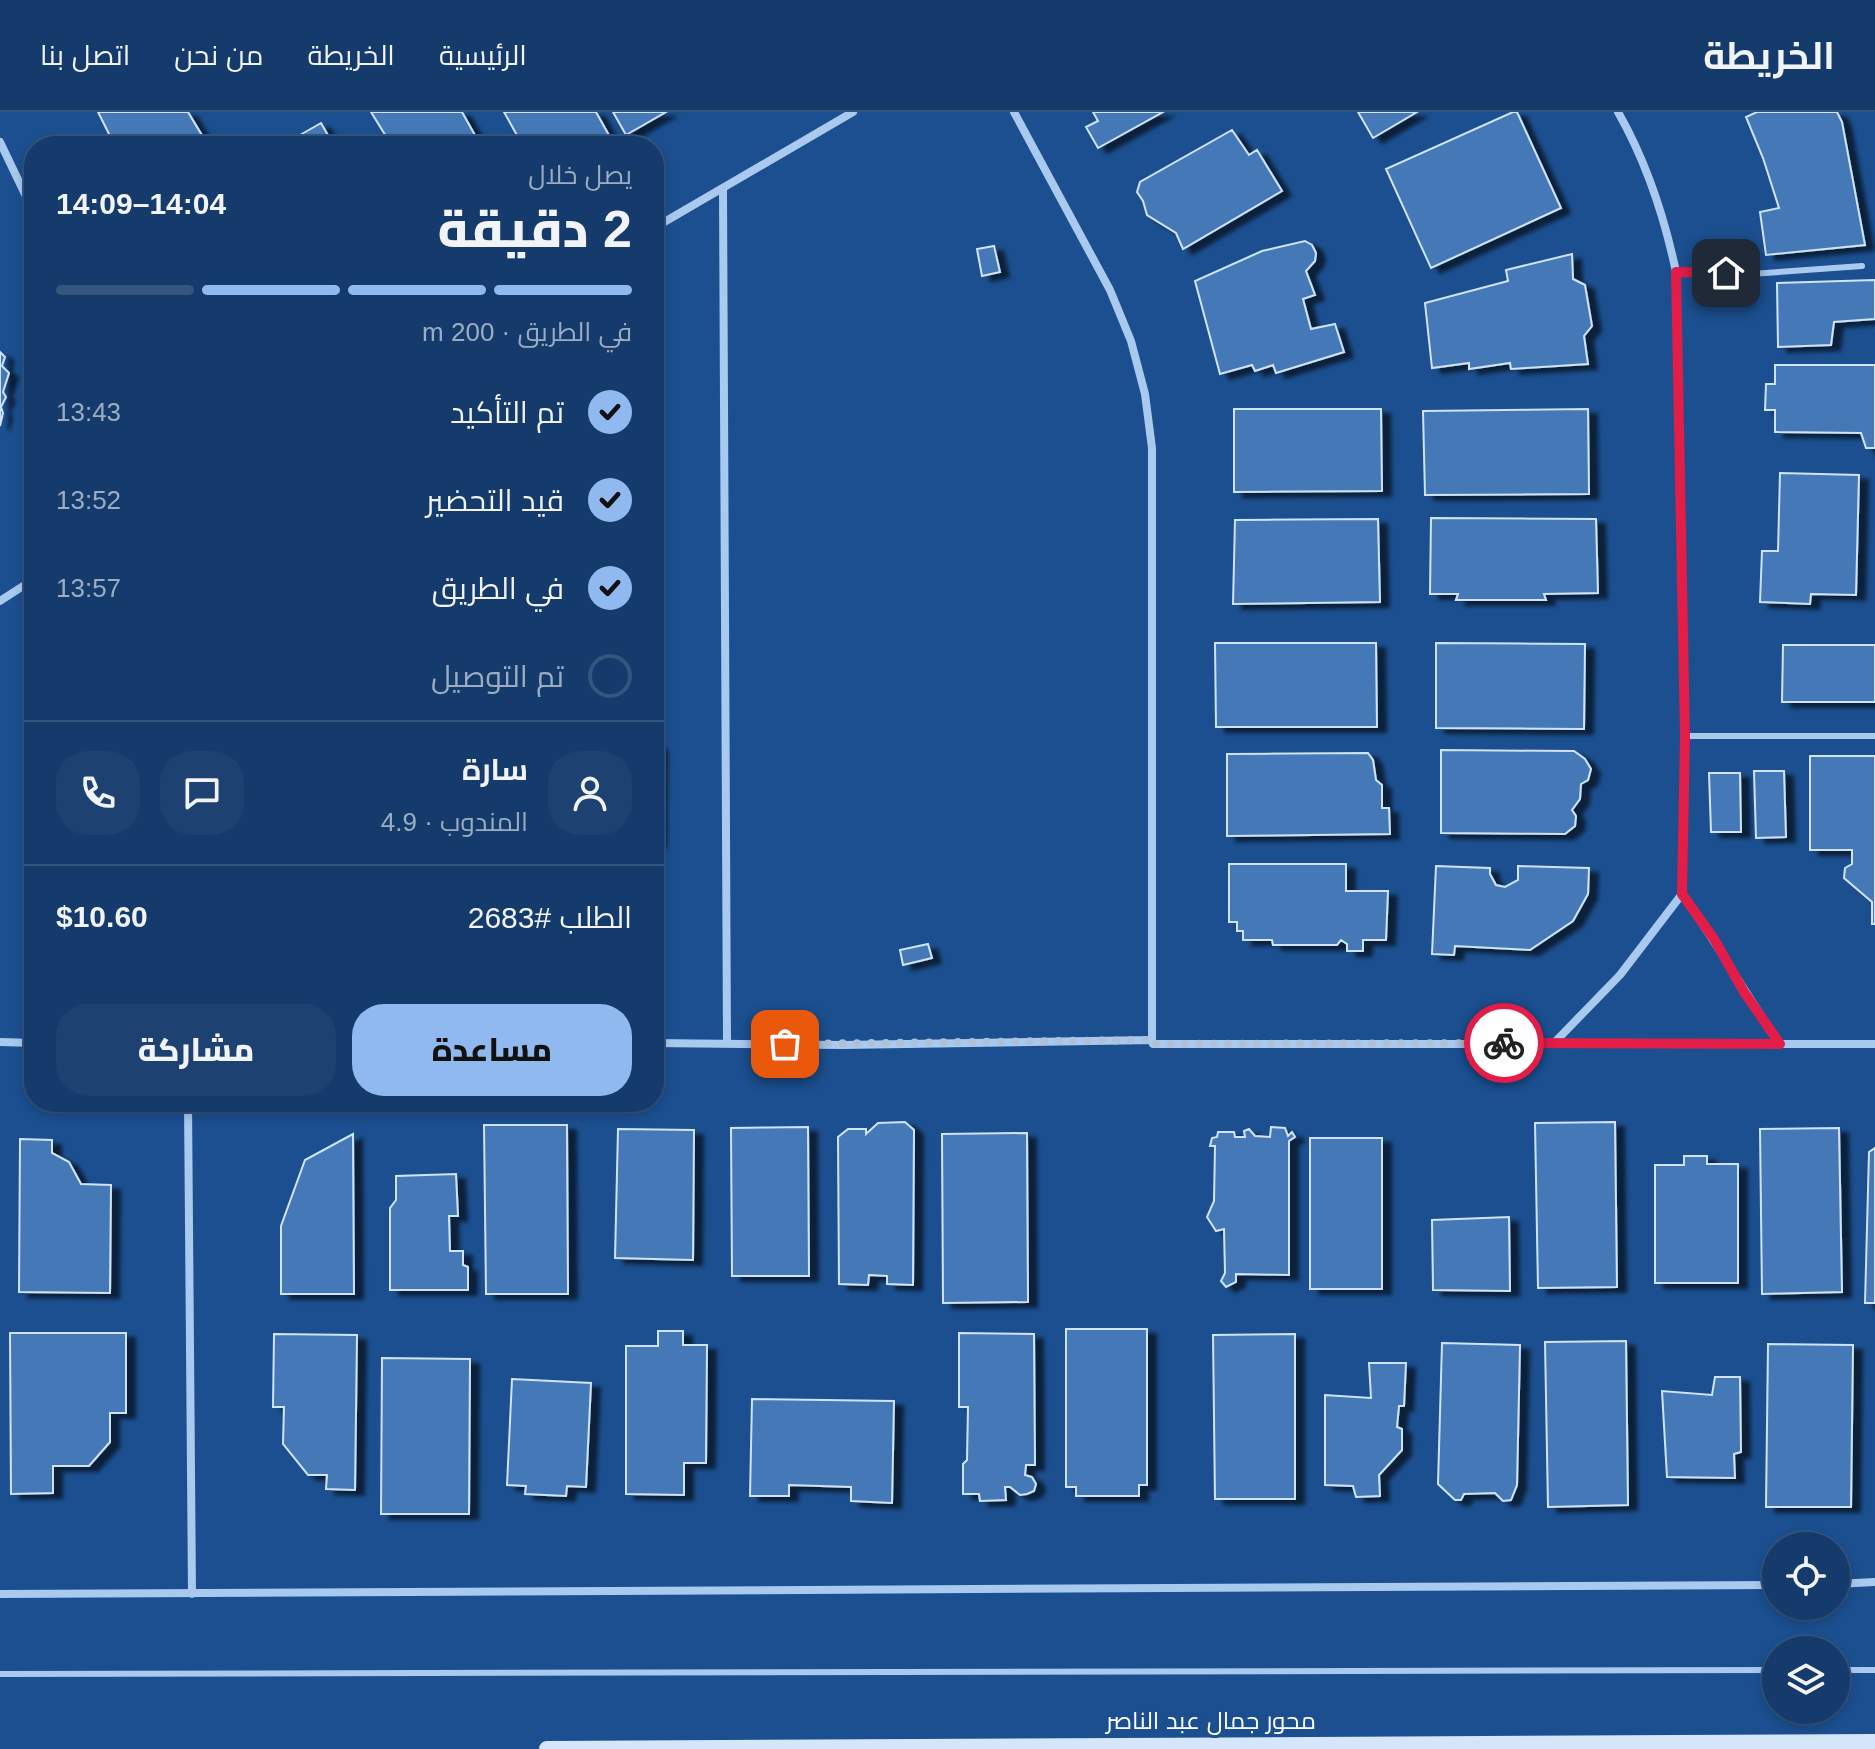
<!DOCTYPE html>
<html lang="ar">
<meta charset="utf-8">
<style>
:root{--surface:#143b6b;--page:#1d4271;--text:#f1f3f6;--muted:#9dadc1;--line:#33557e;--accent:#90b9f0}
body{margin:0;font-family:Arial,Cairo,sans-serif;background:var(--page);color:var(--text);direction:rtl;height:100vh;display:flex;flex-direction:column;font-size:30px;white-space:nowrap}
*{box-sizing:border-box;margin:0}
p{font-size:26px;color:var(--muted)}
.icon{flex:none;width:44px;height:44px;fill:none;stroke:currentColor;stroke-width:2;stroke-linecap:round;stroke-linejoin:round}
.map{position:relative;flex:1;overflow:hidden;direction:ltr}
.drawer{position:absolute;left:24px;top:24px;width:640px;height:976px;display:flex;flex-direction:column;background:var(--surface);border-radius:32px;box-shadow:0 4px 12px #0003,0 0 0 2px var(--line);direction:rtl}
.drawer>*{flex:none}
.fabs{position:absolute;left:1762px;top:1420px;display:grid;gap:16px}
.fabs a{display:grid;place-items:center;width:88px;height:88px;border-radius:50%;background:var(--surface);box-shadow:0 4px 12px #0003,0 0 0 2px var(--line);font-size:40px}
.pin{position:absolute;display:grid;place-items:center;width:68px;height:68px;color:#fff;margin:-34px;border-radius:16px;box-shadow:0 4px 12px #0006}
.courier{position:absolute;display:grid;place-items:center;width:80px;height:80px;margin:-40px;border:6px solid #e11d48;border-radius:50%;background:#fff;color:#222;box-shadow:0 2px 10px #0007}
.summary em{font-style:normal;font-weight:800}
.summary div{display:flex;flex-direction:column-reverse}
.summary{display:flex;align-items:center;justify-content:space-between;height:136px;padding:0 32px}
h1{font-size:52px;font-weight:800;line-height:60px}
.bar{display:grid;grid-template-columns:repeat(4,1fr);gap:12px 8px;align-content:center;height:96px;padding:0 32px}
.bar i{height:10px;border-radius:6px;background:var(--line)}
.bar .selected{background:var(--accent)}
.bar p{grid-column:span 4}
.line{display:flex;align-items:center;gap:20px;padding:0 32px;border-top:2px solid var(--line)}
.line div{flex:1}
.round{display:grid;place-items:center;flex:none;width:84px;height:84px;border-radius:32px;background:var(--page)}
ol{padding:0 32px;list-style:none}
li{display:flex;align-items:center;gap:24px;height:88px}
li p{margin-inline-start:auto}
li .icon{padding:8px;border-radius:50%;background:var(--accent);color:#111;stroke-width:4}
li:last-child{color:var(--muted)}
li i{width:44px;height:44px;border:4px solid var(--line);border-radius:50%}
.button{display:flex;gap:16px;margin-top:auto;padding:16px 32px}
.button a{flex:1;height:92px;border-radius:32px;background:var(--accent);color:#111;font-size:32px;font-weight:800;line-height:92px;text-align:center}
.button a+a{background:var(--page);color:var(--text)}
header{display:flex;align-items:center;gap:48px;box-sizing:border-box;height:112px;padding:0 40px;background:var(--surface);border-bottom:2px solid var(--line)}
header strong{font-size:38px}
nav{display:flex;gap:44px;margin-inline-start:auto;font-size:28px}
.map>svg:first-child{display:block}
.building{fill:#4478b7;stroke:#cfe3fa;stroke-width:2;filter:url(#shadow)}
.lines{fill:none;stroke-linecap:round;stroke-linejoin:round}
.lane{stroke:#a9c9ee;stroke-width:6}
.street{stroke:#a9c9ee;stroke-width:8}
.secondary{stroke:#d6e6fa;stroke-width:16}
.done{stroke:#afc1d8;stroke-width:8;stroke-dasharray:0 14.4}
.route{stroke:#e11d48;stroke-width:10}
.labels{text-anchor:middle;stroke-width:6;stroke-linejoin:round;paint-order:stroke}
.street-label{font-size:24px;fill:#fff;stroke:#1b4f8f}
</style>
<header>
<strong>الخريطة</strong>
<nav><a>الرئيسية</a><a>الخريطة</a><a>من نحن</a><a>اتصل بنا</a></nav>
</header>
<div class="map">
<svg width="1875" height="1637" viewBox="0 0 1875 1637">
<defs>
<filter id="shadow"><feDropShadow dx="9" dy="5" stdDeviation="2" flood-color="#0009"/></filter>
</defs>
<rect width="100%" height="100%" fill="#1b4f8f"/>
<path class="building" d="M98,0H188L206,30L199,34H115Z
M371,0H462L481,34H392Z
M504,0H596L615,34H523Z
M613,0H666L626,23Z
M1093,0H1163L1098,36L1086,15L1098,9Z
M1358,0H1417L1373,26Z
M1513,0H1517L1561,96L1431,156L1386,57Z
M1757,0H1837L1842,10L1865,133L1766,143L1760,100L1779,96L1763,46L1746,5Z
M321,11L334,34H281Z
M1232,18L1249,43L1257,38L1282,79L1183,137L1176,121L1147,103L1143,89L1137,80L1140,70Z
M1305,129L1312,133L1316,141L1315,149L1306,159L1315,183L1303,187L1311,217L1335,212L1344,240L1276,261L1273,253L1255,259L1252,253L1220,262L1195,169L1262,139Z
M994,134L1000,160L982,164L977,137Z
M1572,142L1573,167L1585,173L1592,214L1584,224L1588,252L1511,257L1510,251L1469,257V251L1432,256L1425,191L1508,169L1506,158Z
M1875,168V207L1834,210L1831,233L1778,235L1777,171Z
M0,240L5,245L2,254L9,261L3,280L6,285L1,295L3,301L0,314Z
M1775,253H1875V336H1866L1861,321L1775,320V298H1765L1766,272H1775Z
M1234,297H1381L1382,379L1234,380Z
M1588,297L1589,382L1425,383L1423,299Z
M1780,361L1859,363L1856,483L1811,482L1810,492L1760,490L1762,439H1778Z
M1431,406L1596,407L1598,481L1544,482L1546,488H1456L1458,482H1430Z
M1378,407L1380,490L1233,492L1235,408Z
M1215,531H1376L1377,615H1216Z
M1436,531L1585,532L1584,617L1436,616Z
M1783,533H1875V590H1782Z
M654,632L658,633L657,730H654Z
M1441,638L1574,639L1585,647L1591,657L1588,668L1581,672L1580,687L1572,698L1576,704L1575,714L1565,722L1441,721Z
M1368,641L1373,648L1376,668L1382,673V696H1389L1390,722L1227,724V642Z
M1810,644H1875V812H1872V790L1844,766L1845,756L1852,752V738H1810Z
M1754,659H1784L1786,725L1756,726Z
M1709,661H1740L1741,720H1711Z
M1229,752H1346V779H1388L1386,828H1363V839H1347V832L1341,828L1337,833H1273L1272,828H1243V819H1237V810H1229Z
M1436,754L1490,756V762L1496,773L1505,775L1518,768V754L1589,756L1588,782L1573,809L1530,838L1455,834L1454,843L1432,842Z
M928,832L932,846L903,853L900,838Z
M905,1010L914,1018L913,1173L887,1172V1164L869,1163L868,1173L839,1172L838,1025L848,1017H866V1022L878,1011Z
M1615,1010L1617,1175L1538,1176L1535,1011Z
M484,1013H567L568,1182H486Z
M808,1015L809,1164H732L731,1016Z
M1271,1015L1285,1016L1288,1024L1292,1020L1295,1025L1289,1029V1163L1236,1162V1170L1226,1175L1221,1169L1225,1161L1224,1117L1216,1119L1207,1105L1214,1089L1215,1034H1210L1212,1026L1217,1025L1218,1020H1234L1235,1025H1245L1244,1019L1249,1017L1255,1024L1270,1025Z
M1839,1016L1842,1180L1762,1182L1760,1017Z
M618,1017L694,1018L693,1148L615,1146Z
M1027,1021L1028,1190L943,1191L942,1022Z
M353,1022L354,1182H281V1114L305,1048Z
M1310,1026H1382V1177H1310Z
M20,1027L52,1028V1041L69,1050L81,1072L111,1073L110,1181L19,1180Z
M1875,1036V1191H1865L1869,1040Z
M1684,1044H1707V1052H1738V1171H1655V1053H1684Z
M456,1062L458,1104H449L450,1139H463V1153L468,1155V1178H390V1096L396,1088V1064Z
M1509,1105L1510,1179L1433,1178L1432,1108Z
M1066,1217H1147V1373H1139V1384H1076V1375H1066Z
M658,1219H683V1233H707L706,1351H684V1383L626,1382V1234H658Z
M10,1221H126V1301H110V1330L89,1354H53V1381L11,1382Z
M959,1221L1034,1222L1035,1353H1026L1025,1363L1032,1365L1036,1372L1034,1379L1027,1382L1020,1383L1010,1375H1005L1006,1388L980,1389L979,1382H963V1352L967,1348L968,1295H959Z
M274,1222L357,1223L355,1378L326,1377L327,1363H308L283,1332L284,1295H273Z
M1295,1222V1387H1215L1213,1223Z
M1626,1229L1628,1393L1548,1395L1545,1230Z
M1442,1231L1520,1233L1517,1373L1511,1388L1503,1389L1495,1381L1464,1382L1461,1388H1455L1438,1372Z
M1768,1232L1853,1233L1851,1395H1766Z
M382,1246L470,1247L469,1402H381Z
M1369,1251H1406L1404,1294H1399L1397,1315L1402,1317V1338L1379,1363L1380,1384L1356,1385L1353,1374L1325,1373V1283L1371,1286Z
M1715,1265H1740L1741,1340L1734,1342L1735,1366L1667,1365L1662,1279L1712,1283Z
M512,1267L591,1271L586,1375L567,1374L566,1384L525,1382L526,1374L507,1373Z
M752,1287L894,1289L892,1391L851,1389V1375L789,1373V1384H750Z"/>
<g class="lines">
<path class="lane" d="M1676,160L1751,162L1862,154
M1685,624H1875
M1836,1558H1875
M0,1562L1776,1558"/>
<path class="street" d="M1014,0L1110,178L1131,229L1145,282L1152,336V928
M0,30L34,101
M723,78L727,931
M654,116L853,0
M0,489L34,467
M1682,782C1717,831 1746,883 1780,932
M0,930L34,931
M654,931L843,933L1152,928L1153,932H1875
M1554,931L1620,863L1682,782L1685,624L1676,160C1664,103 1647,51 1618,0
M188,990L192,1482
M1836,1472L1875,1470
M0,1482L1776,1473"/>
<path class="secondary" d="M547,1637L1875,1630"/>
</g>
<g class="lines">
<path class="done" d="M785,932L1152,928L1153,932L1504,931"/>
<path class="route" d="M1504,931L1780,932L1744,880L1714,827L1682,782L1685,624L1676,160L1726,161"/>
</g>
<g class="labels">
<g class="street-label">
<text x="1211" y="1617">محور جمال عبد الناصر</text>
</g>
</g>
</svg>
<div class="fabs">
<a><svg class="icon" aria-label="locate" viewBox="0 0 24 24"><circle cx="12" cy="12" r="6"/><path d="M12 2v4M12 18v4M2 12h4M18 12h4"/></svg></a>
<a><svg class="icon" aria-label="layers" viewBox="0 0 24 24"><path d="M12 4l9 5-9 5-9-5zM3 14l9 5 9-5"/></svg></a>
</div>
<div class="pin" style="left:785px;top:932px;background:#ea580c"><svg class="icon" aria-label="bag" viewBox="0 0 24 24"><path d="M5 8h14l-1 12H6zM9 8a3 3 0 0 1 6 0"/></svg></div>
<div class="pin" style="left:1726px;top:161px;background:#1f2937"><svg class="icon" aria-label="home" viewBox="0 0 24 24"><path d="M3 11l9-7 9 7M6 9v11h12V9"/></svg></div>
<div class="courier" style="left:1504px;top:931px"><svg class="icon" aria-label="bike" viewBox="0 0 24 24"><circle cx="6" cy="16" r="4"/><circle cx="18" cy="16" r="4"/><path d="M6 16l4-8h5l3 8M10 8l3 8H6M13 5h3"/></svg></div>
<section class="drawer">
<div class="summary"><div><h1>2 دقيقة</h1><p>يصل خلال</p></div><em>14:04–14:09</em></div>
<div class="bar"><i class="selected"></i><i class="selected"></i><i class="selected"></i><i></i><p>في الطريق · 200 m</p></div>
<ol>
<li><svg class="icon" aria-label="check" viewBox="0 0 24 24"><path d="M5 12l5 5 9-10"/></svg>تم التأكيد<p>13:43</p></li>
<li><svg class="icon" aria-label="check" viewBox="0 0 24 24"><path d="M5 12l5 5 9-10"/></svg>قيد التحضير<p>13:52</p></li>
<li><svg class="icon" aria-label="check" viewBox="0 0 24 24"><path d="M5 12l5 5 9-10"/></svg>في الطريق<p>13:57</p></li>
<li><i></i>تم التوصيل</li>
</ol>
<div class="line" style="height:144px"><a class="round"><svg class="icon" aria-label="person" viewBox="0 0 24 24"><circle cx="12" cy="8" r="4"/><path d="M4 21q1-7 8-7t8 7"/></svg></a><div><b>سارة</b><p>المندوب · 4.9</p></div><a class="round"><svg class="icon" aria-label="chat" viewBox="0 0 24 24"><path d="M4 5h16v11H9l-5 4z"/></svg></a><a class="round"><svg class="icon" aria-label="phone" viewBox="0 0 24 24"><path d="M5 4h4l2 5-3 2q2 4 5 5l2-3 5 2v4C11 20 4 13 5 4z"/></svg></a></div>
<div class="line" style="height:104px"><div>الطلب #2683</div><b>$10.60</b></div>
<div class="button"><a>مساعدة</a><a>مشاركة</a></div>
</section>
</div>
